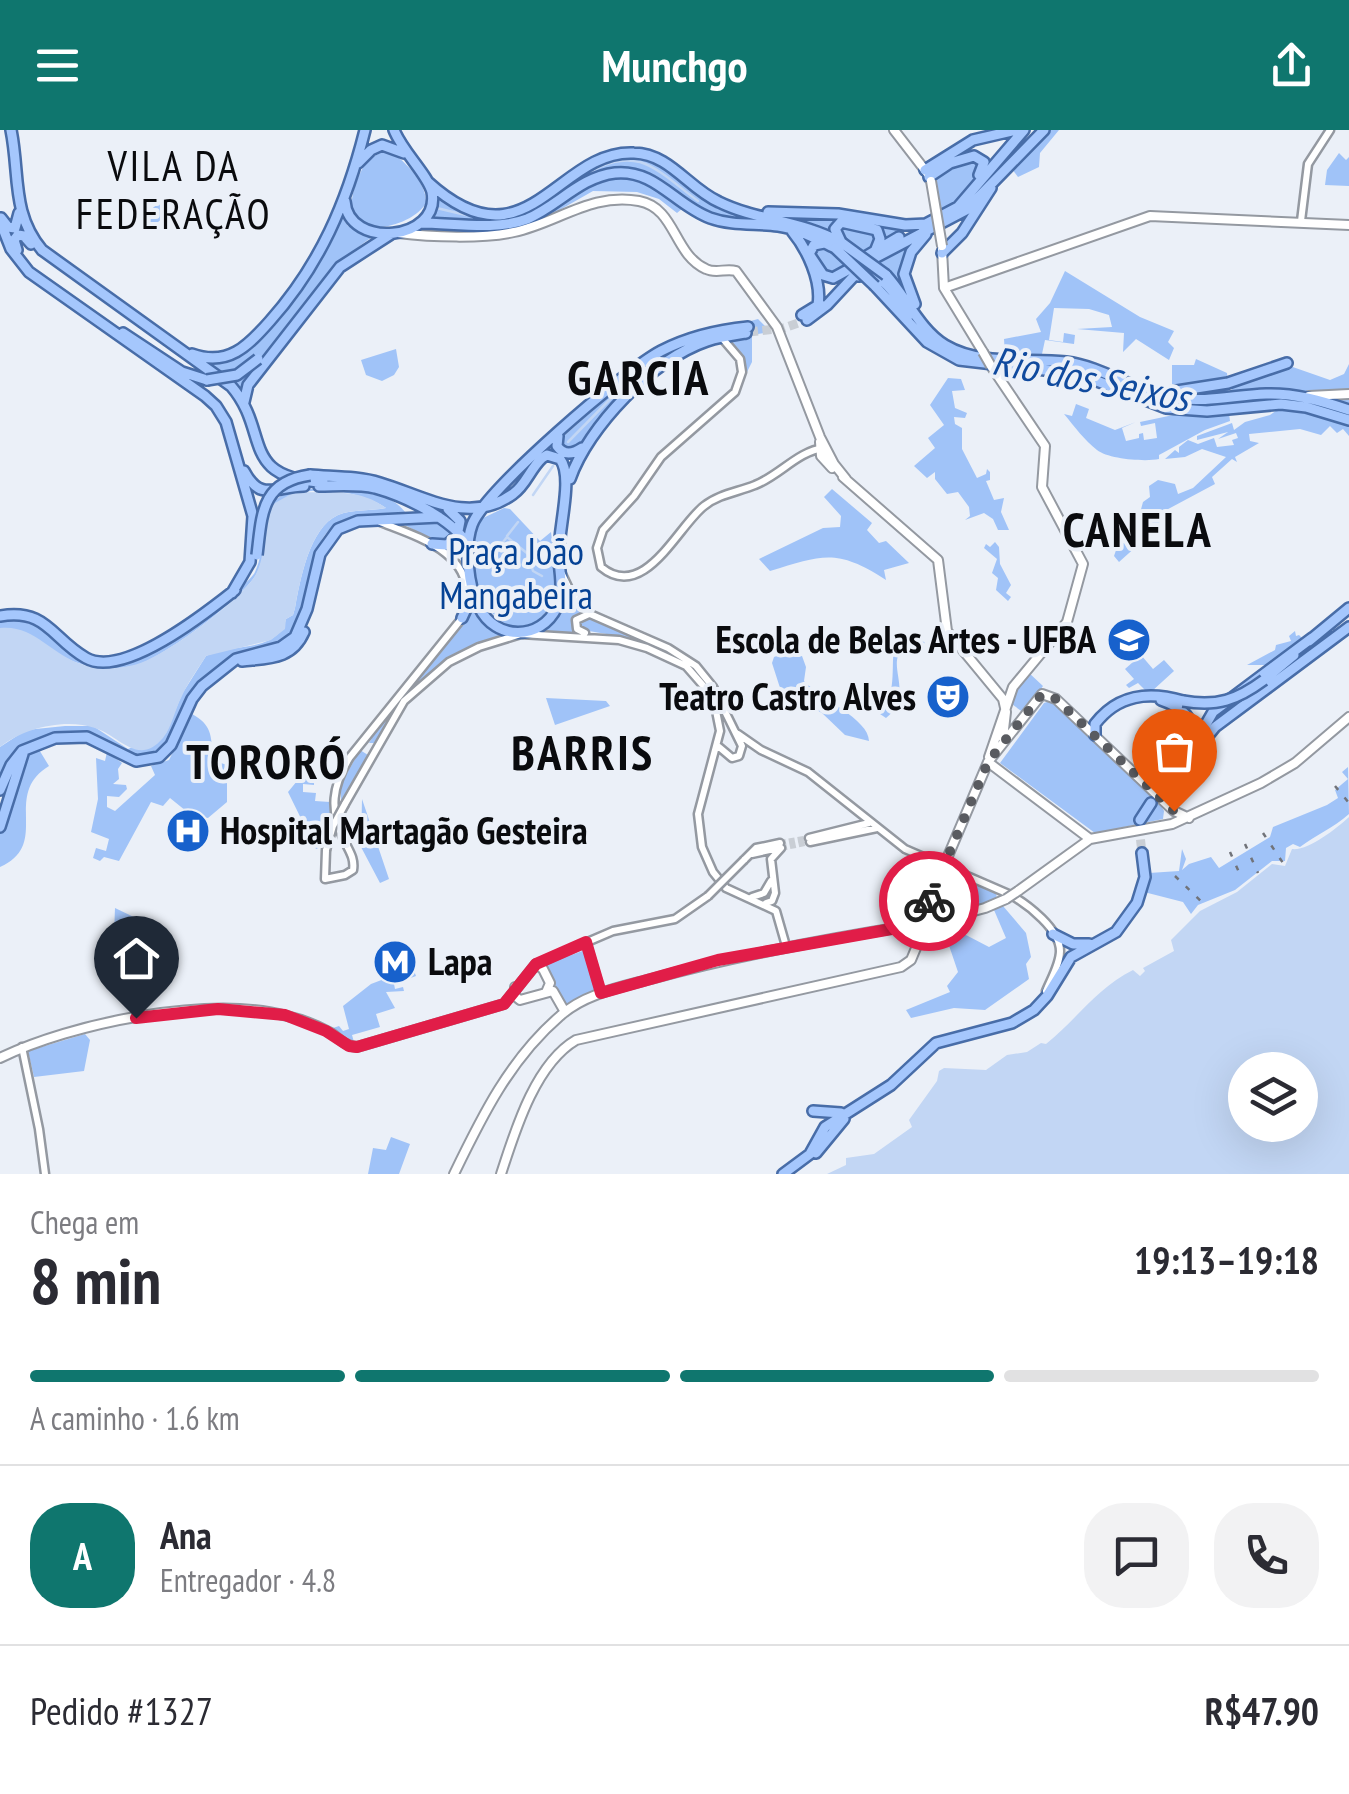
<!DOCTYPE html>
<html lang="pt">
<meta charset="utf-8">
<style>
:root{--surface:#fff;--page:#f2f2f3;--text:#2b2b33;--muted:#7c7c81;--line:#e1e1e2;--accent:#0f766e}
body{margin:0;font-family:"PT Sans Narrow",sans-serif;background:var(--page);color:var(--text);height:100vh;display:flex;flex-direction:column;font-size:38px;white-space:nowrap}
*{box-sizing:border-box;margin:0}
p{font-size:32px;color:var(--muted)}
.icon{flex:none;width:55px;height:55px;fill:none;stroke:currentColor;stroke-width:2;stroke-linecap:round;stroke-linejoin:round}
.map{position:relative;height:1044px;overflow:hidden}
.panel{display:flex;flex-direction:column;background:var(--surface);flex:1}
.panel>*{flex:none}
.buttons{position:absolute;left:1228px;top:922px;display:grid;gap:20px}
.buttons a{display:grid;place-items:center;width:90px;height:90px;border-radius:50%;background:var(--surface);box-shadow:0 10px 40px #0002;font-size:50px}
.pin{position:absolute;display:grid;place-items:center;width:85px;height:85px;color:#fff;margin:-102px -42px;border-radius:50% 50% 50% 0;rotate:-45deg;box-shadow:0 0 10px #0007}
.pin .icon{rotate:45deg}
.courier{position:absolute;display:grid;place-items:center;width:100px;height:100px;margin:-50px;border:8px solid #e11d48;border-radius:50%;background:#fff;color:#222;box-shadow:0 2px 12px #0007}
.summary em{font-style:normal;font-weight:700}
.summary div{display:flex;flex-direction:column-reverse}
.summary{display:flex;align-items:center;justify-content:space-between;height:170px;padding:0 30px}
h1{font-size:65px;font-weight:700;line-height:75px}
.bar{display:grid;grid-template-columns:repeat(4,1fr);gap:15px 10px;align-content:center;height:120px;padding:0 30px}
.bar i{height:12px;border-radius:8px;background:var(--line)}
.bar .current{background:var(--accent)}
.bar p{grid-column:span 4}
.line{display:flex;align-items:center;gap:25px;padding:0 30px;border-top:2px solid var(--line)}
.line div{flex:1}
.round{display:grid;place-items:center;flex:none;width:105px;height:105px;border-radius:40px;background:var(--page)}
header{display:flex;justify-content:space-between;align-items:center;height:130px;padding:0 30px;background:var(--accent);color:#fff;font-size:45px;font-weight:700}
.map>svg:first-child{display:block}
.green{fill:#a0c3f8}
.water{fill:#c2d6f4;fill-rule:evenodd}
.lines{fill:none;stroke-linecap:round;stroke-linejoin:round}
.stream{stroke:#c2d6f4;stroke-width:2.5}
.tertiary-tunnel{stroke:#c9ced5;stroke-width:6;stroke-dasharray:6 3;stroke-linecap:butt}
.primary-tunnel{stroke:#c9ced5;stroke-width:9;stroke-dasharray:9 4.5;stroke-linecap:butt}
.tertiary-casing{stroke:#9499a1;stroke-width:11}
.secondary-casing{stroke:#9499a1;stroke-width:12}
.primary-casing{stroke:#486da8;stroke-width:14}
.tertiary{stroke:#fff;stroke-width:6}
.secondary{stroke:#fff;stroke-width:8}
.primary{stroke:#a5c7fd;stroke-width:9}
.rail{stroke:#717379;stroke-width:2.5;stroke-dasharray:5 10;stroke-linecap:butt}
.tertiary-bridge-casing{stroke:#9499a1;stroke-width:11;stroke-linecap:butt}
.secondary-bridge-casing{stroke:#9499a1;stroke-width:12;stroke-linecap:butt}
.primary-bridge-casing{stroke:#486da8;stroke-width:14;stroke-linecap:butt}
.tertiary-bridge{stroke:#fff;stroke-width:6}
.secondary-bridge{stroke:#fff;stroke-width:8}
.primary-bridge{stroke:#a5c7fd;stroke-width:9}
.done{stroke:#595b60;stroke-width:10;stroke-dasharray:0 18}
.route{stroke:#e11d48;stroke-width:12}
.labels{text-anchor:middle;stroke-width:8;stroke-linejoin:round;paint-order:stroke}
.park-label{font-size:38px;fill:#054295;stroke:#ebf0f8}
.poi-label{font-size:38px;font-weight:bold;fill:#0a0b0e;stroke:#ebf0f8;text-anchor:end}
.water-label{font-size:40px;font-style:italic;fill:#104a9e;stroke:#ebf0f8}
.quarter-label{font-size:42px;letter-spacing:2.5px;fill:#0a0b0e;stroke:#ebf0f8}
.district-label{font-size:48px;font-weight:bold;letter-spacing:2.5px;fill:#0a0b0e;stroke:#ebf0f8}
</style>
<header><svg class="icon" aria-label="menu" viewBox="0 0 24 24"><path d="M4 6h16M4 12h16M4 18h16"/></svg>Munchgo<svg class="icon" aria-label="share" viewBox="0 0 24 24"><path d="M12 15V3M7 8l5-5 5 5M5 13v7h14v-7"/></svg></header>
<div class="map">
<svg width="1349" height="1044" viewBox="0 0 1349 1044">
<rect width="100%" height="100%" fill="#ebf0f8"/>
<path class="green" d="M1049,0H1059L1040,23L1039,37L1018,47L1012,39Z
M390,22C406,31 427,54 426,73C414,95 356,112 352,77C350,64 360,42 367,30L380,23Z
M1339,23L1346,30L1349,27V56L1325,55L1327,40Z
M634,25L656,30L710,71L813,101L859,127L856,129L811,103L722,89L704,82L618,40L512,90L427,89L436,65C543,123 549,35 634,25Z
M978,28L983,39L967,60L965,69L942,85L935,47L945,39Z
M618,45C646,49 662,60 683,78L677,83L659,69L637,62L593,61L535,94L501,101H432L425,96H511L597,49Z
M164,69L173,80L148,100L139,89Z
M341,86L348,96L374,106C318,141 280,208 241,261L203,231L221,232L233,228L278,185L308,148Z
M782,87H838L910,98L865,122L819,98Z
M911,110L913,113L900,141L902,158L876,129Z
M814,111L834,120L851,133L829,146L805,118L807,113Z
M1065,141L1140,187L1174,201L1168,212L1174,218L1169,230L1136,209L1123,222L1124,203L1077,199L1112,197L1109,185L1089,179L1054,178L1049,210L1063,212L1064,203L1075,205L1074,214L1045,210L1042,224L1005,225L1004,209L1041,202L1036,189L1050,173Z
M758,189L771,202L752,205V232L742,252L744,234L732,212L752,204V195L747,192Z
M693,212L611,277L577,317L569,320L563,317L561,308L565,305L645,234Z
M396,219L399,237L394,245L382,251L366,245L361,230Z
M1196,229L1227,243L1229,268L1190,267L1172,261V235H1194Z
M1349,234V278L1322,271L1319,263L1267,262L1233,267L1231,255L1287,235L1330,250L1344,244Z
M948,248L961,249L965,260L952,261L955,278L967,283L965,288L954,287L955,294L962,298V319L977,348L986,344L987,339L990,342V350L986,351L994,370L1004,368L1001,382L1009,400H998L993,389L984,383L965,390L970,386L969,377L958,362L947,364L935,349V342L927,348L914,336L935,318L928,308L944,295L930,275Z
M1076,274L1089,279L1086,288L1115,300L1136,292L1122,298L1126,311L1139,308V304L1143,303L1144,310L1157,308L1155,293L1141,296L1140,292L1178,284L1229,283L1230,291L1205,300L1159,325V329C1145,332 1108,329 1097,320C1085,311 1074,296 1064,284L1072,286Z
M1280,278H1293L1349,293V306L1343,299L1337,303L1330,296L1321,305L1300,299L1249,304L1250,311L1259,313L1235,327L1237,332L1232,329L1212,347L1215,354L1157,385L1161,391L1145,405L1137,396L1128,404L1138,415L1119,432L1114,426L1124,397L1110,389L1118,385L1127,393L1133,390L1144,396L1156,387L1144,391L1140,383L1143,372L1150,367L1149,356L1158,350L1175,354L1178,364L1193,358L1226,327L1202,319L1185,327L1165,329L1175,320L1179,323V317L1188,310L1198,314L1214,308L1217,317L1234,315L1232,310L1238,308L1236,303L1218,309L1228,302L1197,310V306L1232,293L1234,300L1245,292L1270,285Z
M295,359C331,359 380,351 406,383C385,391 358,380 338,393C304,414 314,466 296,498C282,522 251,519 229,530C210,540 189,559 181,579C176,591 174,612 163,621C158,625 148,627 142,630L96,610L38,611L17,620L0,648V617L26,600L65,596H93L128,619L166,603L182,564L206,526C233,512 277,524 286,489L293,485L295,478C300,451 309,398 338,385C353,379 372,381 386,378C369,365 323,355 302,363C289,368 275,382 263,391C265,410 266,425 257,443C244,468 164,527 137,535C126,538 110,539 99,538C68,535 32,508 0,498V489C45,488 50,501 82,530C97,530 115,533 129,530C147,526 248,458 255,442C272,406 247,378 295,359Z
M832,359L872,393L867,400L879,413L886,411L909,433L884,440L886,450C837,418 823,425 770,441L759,429L823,398L840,397L841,386L824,367Z
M504,378L510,379L540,411L551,402C553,420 557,440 555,457C554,471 547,483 537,491C528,498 518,500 508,495C470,476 469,425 479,390Z
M436,391L452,404L450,411L439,413L401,393Z
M995,412L999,417L1000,434L1011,455L1006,463L1011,467L1008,471L996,460L998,448L992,443L997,429L984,418L986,414L990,417Z
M567,465L582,481L574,489L576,503H543L556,490Z
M471,477L484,493L501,506C442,525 405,560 375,613H369L387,584L463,494Z
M587,487L642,510L583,500L579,492Z
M1295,501L1296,506L1299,505L1302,508L1267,535H1247L1275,520L1276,515L1291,511L1289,506Z
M919,508L925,513C919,515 907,517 902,521C886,534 915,566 886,588L880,584C897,564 891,539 894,516Z
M785,523L802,526L806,537L804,551C820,569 869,589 869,611L845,605L822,583L781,561L772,533L774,527Z
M1141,525L1153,539L1164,530L1174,541L1151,562H1147L1138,553L1129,558L1126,555L1134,549L1125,539Z
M1028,542L1043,556L1024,583L1009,572L1012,563Z
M546,568L606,571L610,576L555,595Z
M1050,571L1159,672L1164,681L1163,689L1095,703L1000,633L1044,573Z
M1176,582L1185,588L1193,613L1175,641L1162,632L1171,624L1166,616L1172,609L1169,606L1165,609L1159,603L1180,593L1183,588Z
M192,584C213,595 212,609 212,630L227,635V672L208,688L191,685L170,668L163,676L151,672L119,731L104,727L100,731L93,728L96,718L106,721L109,709L91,702L98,669L96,628L105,631L107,622L122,633L118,639L119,649L113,654L126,655L127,659L119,667L107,666V677L115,681L155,645L151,636L169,630Z
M38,618L49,636C1,665 52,714 0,737V704L26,624Z
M360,620L368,625L341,674V654Z
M306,634L311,637L305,640L306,648L314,649V655L303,654V662L316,663L315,671L330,672L331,689L323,716L316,719L288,662L302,645L300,639Z
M1348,637L1349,684C1333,698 1316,705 1300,717L1293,714L1286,718L1285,731H1272L1235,760L1198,775L1191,784L1183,772L1144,762L1149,743L1179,741L1182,719L1186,729L1182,740L1189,734L1211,727L1219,738L1270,707L1273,697L1327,675L1338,668L1335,660L1348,649L1342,642Z
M362,669L389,749L380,753L361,717Z
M947,744L996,762L997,770L933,785L931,781Z
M1003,776L1026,803L1031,827L1026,834L1029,849L985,880L954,878L911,888L906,880L950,862L947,856L958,842L941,792L989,817L1006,808L994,780Z
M115,778L140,790L136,834L113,831Z
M585,820L596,861L565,876L544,835Z
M413,838L416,846L394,854L395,859L403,857L404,861L386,862L395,878L376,884L380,897L352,905L354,912L333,898L339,896L343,901L349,899L343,876L371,854Z
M85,904L90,910L84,941L34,947L28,921Z
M391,1007L410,1014L399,1044H368L373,1018L386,1020Z"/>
<path class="water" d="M303,362C334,363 361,359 386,378C371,381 353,379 338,385C309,398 300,451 295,478L293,485L286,489L285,499L271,510L206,526C198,539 188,552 182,566C175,579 172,597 163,608C138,637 120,606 95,598C65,588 24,598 0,617V498C33,494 51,524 81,534C97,540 118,539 134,535C162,529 243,469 256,444C268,421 260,400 268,377L291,364Z
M1349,687V1044H827L846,1035V1028L874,1024L912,997L909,990L937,951L939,941L944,938L986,940L1007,925L1027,922L1041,913L1046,914C1077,889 1097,858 1133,840L1140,846L1145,841L1143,838L1174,821L1171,810L1200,781L1237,762L1272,734L1285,736L1292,719C1308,721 1336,699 1349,687ZM1245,940H1300V995H1245Z"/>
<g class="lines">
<path class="stream" d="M437,78C462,84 488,92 514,87C557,77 593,20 640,32C660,38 681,59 698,71
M1040,235L1074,238L1110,251
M1273,268L1295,270
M1159,271L1205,276L1265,268
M1303,272L1349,285
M568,312L623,256L665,226
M533,365L553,336
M507,406L518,392
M489,430L507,407L528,424L533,441L542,446"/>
<path class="tertiary-tunnel" d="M780,713L809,708
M781,718L810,712"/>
<path class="primary-tunnel" d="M749,202L784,198L807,190
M1139,696L1142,723"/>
<defs>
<path id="tertiary" d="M1301,91L1308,34L1330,0
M722,208L740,229L742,242L735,262L661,327L634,366L603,400L597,418L601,437C644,473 678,396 704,376C719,364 738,362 755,355C779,346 798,321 824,318
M380,392C418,407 475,423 466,475
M562,444L571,463L590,484L668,518L696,536L713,557L742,616L739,626L732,628L719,617
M585,503L577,499L576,490L589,484
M738,604L761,620L808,642L905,719L1011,765C1028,775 1060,799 1060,821C1060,834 1051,849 1046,861
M345,674L404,571L449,532L479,517L521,504L619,510L647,518L686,536L707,560L715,576L720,601L698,684L702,717L713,742L726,758L776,781L786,816
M809,708L869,693
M810,712L877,698
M326,720L325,749L345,745L353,740C355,728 349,721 344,710C329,680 332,656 350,627L463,487
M752,724L779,718
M744,730L756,718L780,713
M752,767L764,763L771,751
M766,773L772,771L775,763L771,729L781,718
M586,812L601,863
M536,834L613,801L675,789L708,766
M22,917L39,999L45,1044"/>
<path id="secondary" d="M894,0L928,44
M398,103C431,107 482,109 514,102C557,93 592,62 639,71C676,78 673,124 706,139C716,144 726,138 736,141L777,197L820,307L834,334L846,349
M942,120L944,158L983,222
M944,158L1150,86L1349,95
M1309,266L1349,264
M820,312L821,326L832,338
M843,347L938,430L947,501L1003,569L1006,582L1003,608
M989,627L1013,557L1067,492L1083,434L1042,357L1045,316L991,236
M988,632L1090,709
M1018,761L1090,709L1172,694L1261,653L1295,633L1349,587
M914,795L923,785L988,632L1042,564L1056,569L1174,681L1189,688
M515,857V866L520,870L553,861L565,882
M0,928C71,893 210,865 287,886C301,889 318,896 331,903C340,909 345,916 357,917L504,874L536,834L543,839L550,853L547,860
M454,1044C482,986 510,929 560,886C584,864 621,857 651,849C738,825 826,809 914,795
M501,1044C515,1001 535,934 576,910L901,837L911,830L926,794L985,778L1006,769"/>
<path id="primary" d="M11,0C20,44 11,83 42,120L231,256C271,302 238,348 323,352
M358,33L371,20L382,15L404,23
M925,40L973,10L1016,0
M929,47L950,33L974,26L984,32L979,45
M428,52C527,142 557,19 634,23C670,24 688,58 719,72C758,91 800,90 842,113
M345,71C348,120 441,111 432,62C428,45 402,21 394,0
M768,82L838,84L905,95L927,94
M1,88L8,97L15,98L19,83
M0,91L11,119L29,142L205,266L216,276L226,292L253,386L250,432L232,463
M420,93C453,93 496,101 527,89C558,76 580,47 615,43C655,39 675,75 710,88C732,96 755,93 778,96C799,99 816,109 835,118
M922,96L958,77L1024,0
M792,101C807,119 822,151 818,175
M841,112L835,99L841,92L877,100L880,109L876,119
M824,113L814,115L809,124L823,145L833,148L855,136
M17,120L14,110L18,105L24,106L31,114
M942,123L962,103L991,58
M865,127L899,107
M886,145C906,167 920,200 945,215C980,236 1027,228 1066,232C1105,237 1136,263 1175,268C1207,273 1235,265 1266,264C1295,263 1322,271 1349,280
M858,146C885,141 895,166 909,185
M875,156L927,212L959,230L1079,244L1166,278L1207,281L1281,274L1306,277L1349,290
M915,174L904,144L911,122L926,104
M802,185L820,174
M807,190L827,175L867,132L966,80L1044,0
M123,203L182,242L207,250
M192,224C228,237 248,216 270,191C320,135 347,72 365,0
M1164,263L1228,253L1287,233
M244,272L248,255L340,137L391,104
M558,306L557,316C564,326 573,324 582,318
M244,341C261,373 276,356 304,356
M310,345C332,347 358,346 380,353C424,366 469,396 513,364C526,355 530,339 542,328L547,325L560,329C575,348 556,404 559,432C561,448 563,463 557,477C541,511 495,511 479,477C468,456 464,417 472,395C484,361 626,239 661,221C688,207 718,200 748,197
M570,349C588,297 653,229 707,211C719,207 733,205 746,203
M319,356C337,356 357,354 375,358C404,366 453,389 468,415
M432,414L447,415L457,406L460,391L448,379
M0,486C47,478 52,509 86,528C123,549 206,483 235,460
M462,488L472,466
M1309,511L1349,478
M242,531C268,528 292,530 304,502
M1264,550L1294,525
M1161,570C1182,577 1195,588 1194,612
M1095,605V594C1118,564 1149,561 1183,571
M1194,615L1213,582L1312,508
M1166,657L1215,597L1349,497
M0,660L11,635L22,621L55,608L87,607L136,631L159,627L171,615L192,569L202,556L236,529L281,517L295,507L307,479L320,424L338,399L358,391L439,387
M1140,690L1151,673
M0,697L23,624
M1053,804L1073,814H1089
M813,981L841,983
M816,1023L844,989
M783,1044L810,1024L825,997L891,955L936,913L1012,893L1034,880L1047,866L1071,827L1116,802L1137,773L1145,747L1142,723"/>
</defs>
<use href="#tertiary" class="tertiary-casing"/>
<use href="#secondary" class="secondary-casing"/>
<use href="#primary" class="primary-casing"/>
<use href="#tertiary" class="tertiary"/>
<use href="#secondary" class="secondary"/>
<use href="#primary" class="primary"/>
<path class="rail" d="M1335,656L1349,673
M1263,703L1285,736
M1245,714L1258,743
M1230,722L1242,749
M1175,746L1207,777"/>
<defs>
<path id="tertiary-bridge" d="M326,720L333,696L345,674
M708,766L744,730"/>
<path id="secondary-bridge" d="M931,51L942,116
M983,222L991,236
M1006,769L1018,761"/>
<path id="primary-bridge" d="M842,113L886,145
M835,118L875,156
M207,250L237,245L258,229
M257,425C262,384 261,352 310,345
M1183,571C1217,577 1237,570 1264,550"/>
</defs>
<use href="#tertiary-bridge" class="tertiary-bridge-casing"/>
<use href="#secondary-bridge" class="secondary-bridge-casing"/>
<use href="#primary-bridge" class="primary-bridge-casing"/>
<use href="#tertiary-bridge" class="tertiary-bridge"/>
<use href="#secondary-bridge" class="secondary-bridge"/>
<use href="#primary-bridge" class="primary-bridge"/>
</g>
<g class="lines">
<path class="done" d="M929,771L988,632L1042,564L1056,569L1174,681"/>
<path class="route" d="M136,888L218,879L285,885L326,901L349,916L357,917L504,874L536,834L586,812L601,863L718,830L914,795L921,789L929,771"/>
</g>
<defs>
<symbol id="university-disc" viewBox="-11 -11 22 22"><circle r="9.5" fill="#1761cc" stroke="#ebf0f8"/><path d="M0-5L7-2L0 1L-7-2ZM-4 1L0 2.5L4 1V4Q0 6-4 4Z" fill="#fff"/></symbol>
<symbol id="theatre-disc" viewBox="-11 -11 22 22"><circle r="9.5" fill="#1761cc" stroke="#ebf0f8"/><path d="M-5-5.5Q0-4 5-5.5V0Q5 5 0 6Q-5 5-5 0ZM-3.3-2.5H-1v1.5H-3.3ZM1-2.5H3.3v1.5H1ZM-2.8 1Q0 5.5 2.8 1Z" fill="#fff"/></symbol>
<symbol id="hospital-disc" viewBox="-11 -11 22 22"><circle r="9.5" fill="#1761cc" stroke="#ebf0f8"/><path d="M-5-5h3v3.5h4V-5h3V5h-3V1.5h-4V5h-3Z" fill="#fff"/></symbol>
<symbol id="metro-disc" viewBox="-11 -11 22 22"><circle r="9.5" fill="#1761cc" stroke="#ebf0f8"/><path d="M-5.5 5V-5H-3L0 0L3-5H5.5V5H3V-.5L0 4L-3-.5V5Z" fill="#fff"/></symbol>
</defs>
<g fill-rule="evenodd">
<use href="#university-disc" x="1104" y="485" width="50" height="50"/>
<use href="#theatre-disc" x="923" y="542" width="50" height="50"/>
<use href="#hospital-disc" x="163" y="676" width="50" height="50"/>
<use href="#metro-disc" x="370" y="807" width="50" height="50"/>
</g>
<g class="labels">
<g class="park-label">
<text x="516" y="435">Praça João<tspan x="516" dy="44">Mangabeira</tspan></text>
</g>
<g class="poi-label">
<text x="1096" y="523">Escola de Belas Artes - UFBA</text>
<text x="916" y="580">Teatro Castro Alves</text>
<text x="220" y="714" text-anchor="start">Hospital Martagão Gesteira</text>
<text x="428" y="845" text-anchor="start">Lapa</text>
</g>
<g class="water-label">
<text transform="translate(1091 249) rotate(11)" y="14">Rio dos Seixos</text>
</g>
<g class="quarter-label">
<text x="174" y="51">VILA DA<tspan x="174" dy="48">FEDERAÇÃO</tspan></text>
</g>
<g class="district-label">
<text x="639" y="265">GARCIA</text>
<text x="1138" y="417">CANELA</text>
<text x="583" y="640">BARRIS</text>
<text x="267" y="649">TORORÓ</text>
</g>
</g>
</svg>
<div class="buttons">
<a><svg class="icon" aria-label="layers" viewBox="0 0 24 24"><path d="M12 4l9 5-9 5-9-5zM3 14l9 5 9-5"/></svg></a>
</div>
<div class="pin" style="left:1174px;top:681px;background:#ea580c"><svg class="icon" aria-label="bag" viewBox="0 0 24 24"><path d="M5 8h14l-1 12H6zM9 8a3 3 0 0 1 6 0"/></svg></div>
<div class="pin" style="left:136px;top:888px;background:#1f2937"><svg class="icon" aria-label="home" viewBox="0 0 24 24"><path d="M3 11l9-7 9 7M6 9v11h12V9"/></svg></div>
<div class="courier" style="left:929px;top:771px"><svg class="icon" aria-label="bike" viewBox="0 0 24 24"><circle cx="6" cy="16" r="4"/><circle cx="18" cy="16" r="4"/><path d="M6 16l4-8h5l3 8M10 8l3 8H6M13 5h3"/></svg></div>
</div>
<section class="panel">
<div class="summary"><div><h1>8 min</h1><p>Chega em</p></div><em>19:13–19:18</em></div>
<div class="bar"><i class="current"></i><i class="current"></i><i class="current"></i><i></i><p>A caminho · 1.6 km</p></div>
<div class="line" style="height:180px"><b class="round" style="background:var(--accent);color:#fff">A</b><div><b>Ana</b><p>Entregador · 4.8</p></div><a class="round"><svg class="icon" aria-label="chat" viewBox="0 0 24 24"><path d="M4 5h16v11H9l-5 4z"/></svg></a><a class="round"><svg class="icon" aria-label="phone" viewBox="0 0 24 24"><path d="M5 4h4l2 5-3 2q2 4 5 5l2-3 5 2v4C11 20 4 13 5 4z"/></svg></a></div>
<div class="line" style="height:130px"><div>Pedido #1327</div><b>R$47.90</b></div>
</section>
